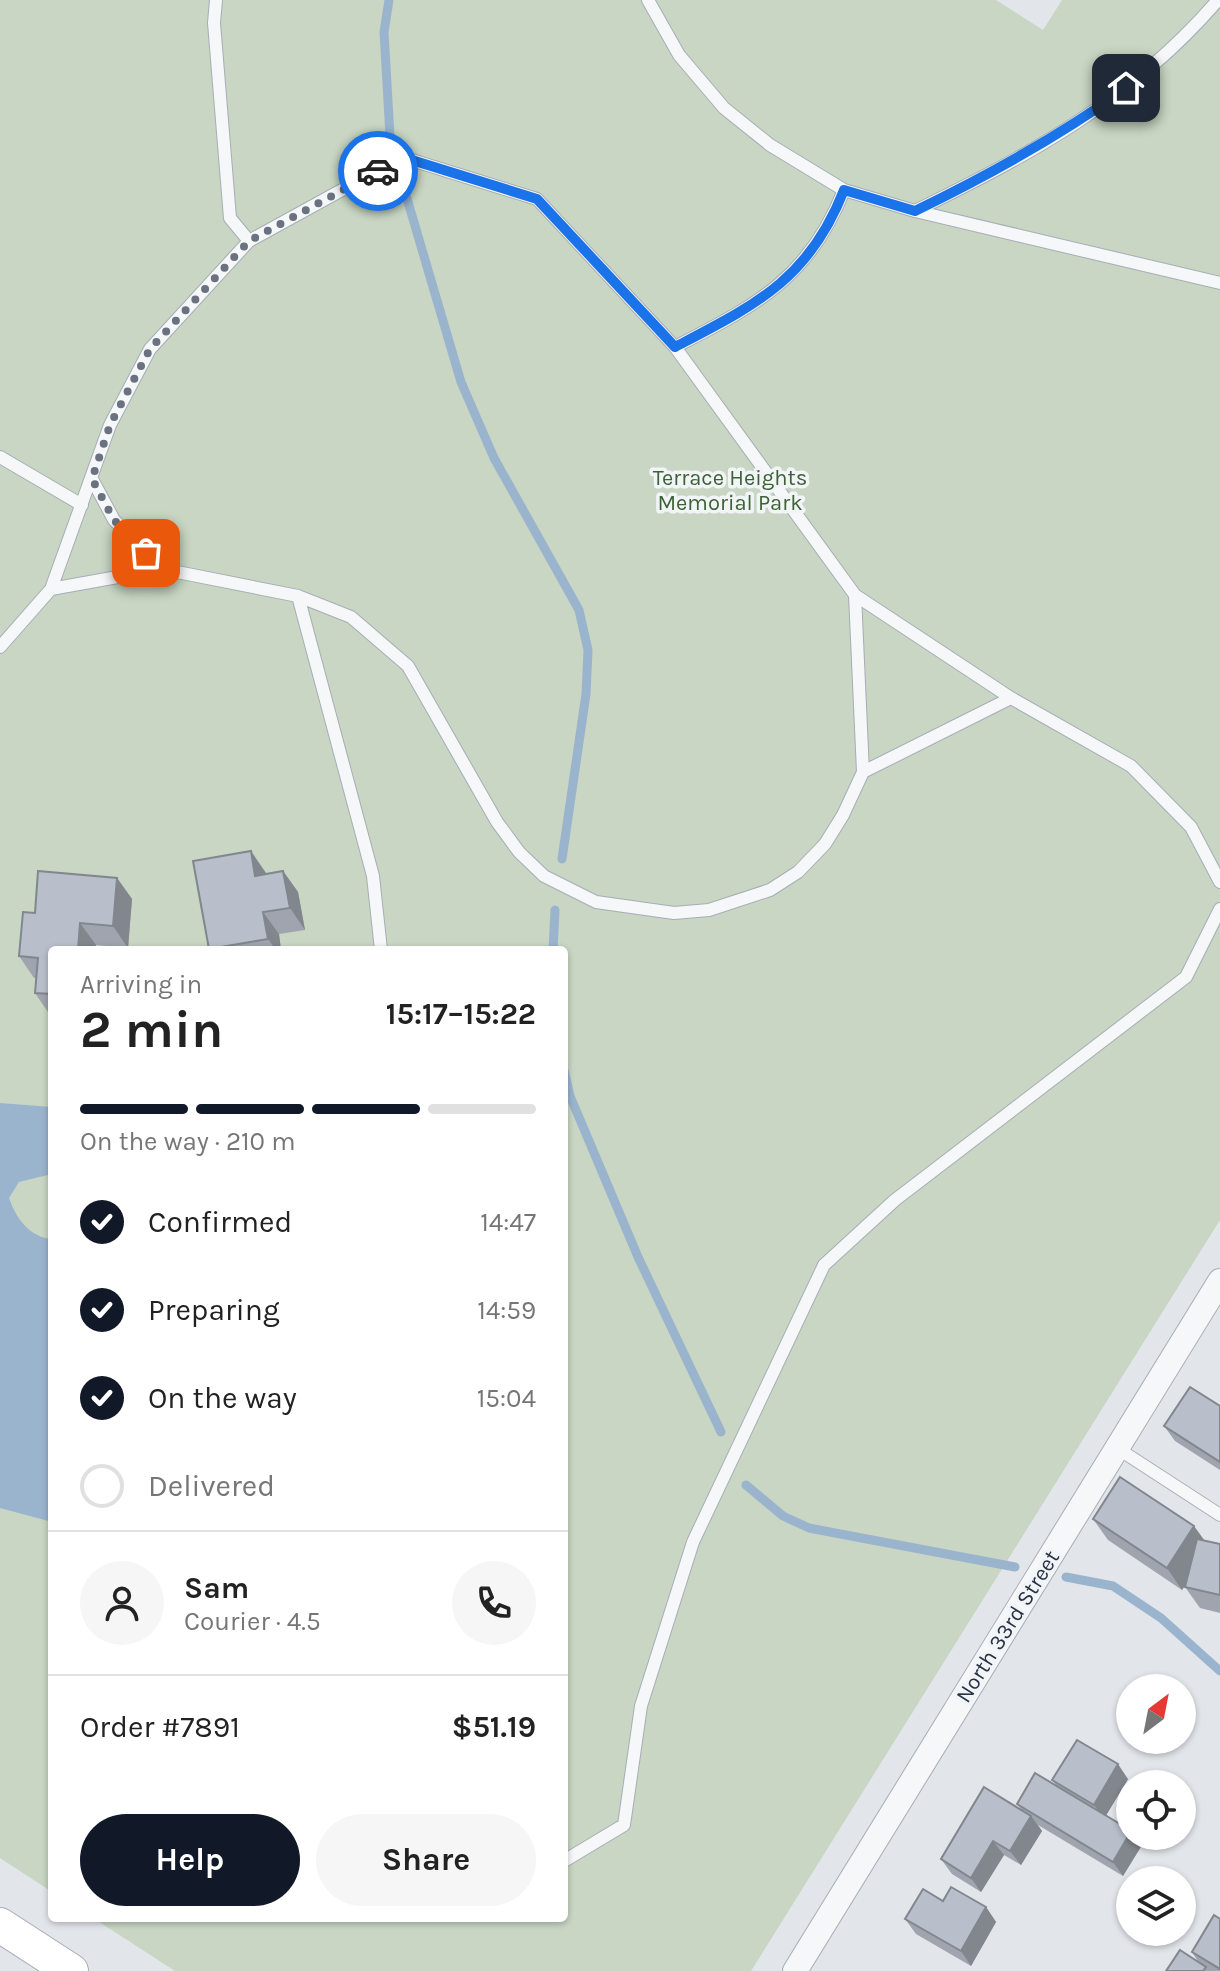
<!DOCTYPE html>
<meta charset="utf-8">
<style>
:root{--surface:#fff;--page:#f6f6f6;--text:#222;--muted:#767676;--line:#e0e0e0;--accent:#111827}
body{margin:0;font-family:Karla,sans-serif;background:var(--page);color:var(--text);height:100vh;display:flex;flex-direction:column;font-size:30px;white-space:nowrap}
*{box-sizing:border-box;margin:0}
p{font-size:26px;color:var(--muted)}
.icon{flex:none;width:44px;height:44px;fill:none;stroke:currentColor;stroke-width:2;stroke-linecap:round;stroke-linejoin:round}
.map{position:relative;flex:1;overflow:hidden}
.side{position:absolute;left:48px;top:946px;width:520px;height:976px;display:flex;flex-direction:column;background:var(--surface);border-radius:8px;box-shadow:0 2px 6px #0004}
.side>*{flex:none}
.needle{width:52px;rotate:32deg}
.controls{position:absolute;left:1116px;top:1674px;display:grid;gap:16px}
.controls a{display:grid;place-items:center;width:80px;height:80px;border-radius:50%;background:var(--surface);box-shadow:0 2px 6px #0004;font-size:40px}
.pin{position:absolute;display:grid;place-items:center;width:68px;height:68px;color:#fff;margin:-34px;border-radius:16px;box-shadow:0 4px 12px #0006}
.courier{position:absolute;display:grid;place-items:center;width:80px;height:80px;margin:-40px;border:6px solid #1a73e8;border-radius:50%;background:#fff;color:#222;box-shadow:0 2px 10px #0007}
.head em{font-style:normal;font-weight:700}
.head div{display:flex;flex-direction:column-reverse}
.head{display:flex;align-items:center;justify-content:space-between;height:136px;padding:0 32px}
h1{font-size:52px;font-weight:700;line-height:60px}
.bar{display:grid;grid-template-columns:repeat(4,1fr);gap:12px 8px;align-content:center;height:96px;padding:0 32px}
.bar i{height:10px;border-radius:6px;background:var(--line)}
.bar .selected{background:var(--accent)}
.bar p{grid-column:span 4}
.line{display:flex;align-items:center;gap:20px;padding:0 32px;border-top:2px solid var(--line)}
.line div{flex:1}
.round{display:grid;place-items:center;flex:none;width:84px;height:84px;border-radius:42px;background:var(--page)}
ol{padding:0 32px;list-style:none}
li{display:flex;align-items:center;gap:24px;height:88px}
li p{margin-inline-start:auto}
li .icon{padding:8px;border-radius:50%;background:var(--accent);color:#fff;stroke-width:4}
li:last-child{color:var(--muted)}
li i{width:44px;height:44px;border:4px solid var(--line);border-radius:50%}
.button{display:flex;gap:16px;margin-top:auto;padding:16px 32px}
.button a{flex:1;height:92px;border-radius:48px;background:var(--accent);color:#fff;font-size:32px;font-weight:700;line-height:92px;text-align:center}
.button a+a{background:var(--page);color:var(--text)}
.map>svg:first-child{display:block}
.green{fill:#c8d6c3}
.water{fill:#9bb4ce}
.lines{fill:none;stroke-linecap:round;stroke-linejoin:round}
.stream{stroke:#9bb4ce;stroke-width:9}
.service-casing{stroke:#a7adb6;stroke-width:14}
.minor-casing{stroke:#a7adb6;stroke-width:26}
.secondary-casing{stroke:#a7adb6;stroke-width:36}
.service{stroke:#f5f7f9;stroke-width:12}
.minor{stroke:#f5f7f9;stroke-width:24}
.secondary{stroke:#fff;stroke-width:34}
.wall{fill:#9fa4ae}
.shaded-wall{fill:#82868d}
.building{fill:#b9bfca;stroke:#82868d;stroke-width:2}
.done{stroke:#6a727f;stroke-width:8;stroke-dasharray:0 14.4}
.route{stroke:#1a73e8;stroke-width:10}
.labels{text-anchor:middle;stroke-width:7;stroke-linejoin:round;paint-order:stroke}
.park-label{font-size:22px;fill:#3e6235;stroke:#f2f5f8}
.street-label{font-size:22px;fill:#293345;stroke:#f2f5f8}
</style>
<div class="map">
<svg width="1220" height="1971" viewBox="0 0 1220 1971">
<rect width="100%" height="100%" fill="#e2e6eb"/>
<path class="green" d="M0,0H996L1043,30L1062,0H1220V1220L751,1971H175L93,1918H564V950H52V1892L0,1858Z"/>
<path class="water" d="M0,1103L52,1107V1174L19,1182L9,1198C16,1218 29,1237 52,1239V1522L0,1508Z"/>
<g class="lines">
<path class="stream" d="M389,0L384,32L390,136
M403,185L461,382L494,458L579,610L588,650L586,694L562,859
M553,950L555,910
M564,1070L570,1096L638,1257L721,1432
M746,1485L783,1516L809,1528L1015,1567
M1066,1577L1113,1586L1161,1618L1220,1671"/>
<defs>
<path id="service" d="M216,0L214,23L230,218L249,241
M648,0L679,55L724,108L770,145L844,190L915,211L1220,283
M915,211C1031,154 1132,100 1218,0
M675,347C756,305 809,279 844,190
M0,457L82,505
M92,479L114,520L162,569
M51,589L162,569L298,596L373,876L381,950
M298,596L351,617L408,666L497,822L519,852L544,876L596,902L674,913L709,910L770,890L798,872L825,844L843,815L863,772L855,595
M0,647L51,589L110,425L150,349L249,241L402,157L537,199L675,347L855,595L1011,698L1131,766L1191,827L1220,882
M863,772L1011,698
M1117,1448L1220,1515
M564,1861L624,1825L641,1706L693,1542L824,1265L895,1200L1186,977L1220,909"/>
<path id="minor" d="M795,1971L1220,1281"/>
<path id="secondary" d="M0,1925L71,1971"/>
</defs>
<use href="#service" class="service-casing"/>
<use href="#minor" class="minor-casing"/>
<use href="#secondary" class="secondary-casing"/>
<use href="#service" class="service"/>
<use href="#minor" class="minor"/>
<use href="#secondary" class="secondary"/>
</g>
<path class="wall" d="M193,861L266,874L283,871L298,892L305,930L279,934L281,950H210Z
M117,878L132,899L128,948L96,945L95,950H52V1015H50L35,993L36,978H34L19,956L35,913Z
M1220,1406V1470L1175,1441L1164,1426Z
M1093,1519L1220,1544V1613L1200,1608L1185,1587L1186,1584L1182,1590L1108,1540Z
M1128,1779L1106,1815L1130,1836H1135L1142,1845L1123,1876L1038,1825L1042,1831L1021,1865L1004,1855L981,1892L952,1874L941,1859L1021,1809L1017,1804L1056,1785L1052,1780Z
M986,1907L996,1922L971,1966L916,1934L905,1919Z
M1220,1919V1971H1166L1199,1963L1192,1952Z"/>
<path class="shaded-wall" d="M251,851L266,873L270,898L255,876Z
M283,871L298,892L305,930L290,908Z
M117,878L132,899L128,948L113,926Z
M263,912L279,934L281,950H276L268,939Z
M80,923L96,945L95,950H78Z
M1194,1526L1210,1548L1182,1590L1167,1568Z
M1118,1764L1128,1779L1104,1819L1094,1805Z
M1031,1816L1042,1831L1021,1865L1010,1851Z
M1130,1833V1836H1135L1142,1845L1123,1876L1113,1862Z
M993,1841L1004,1855L981,1892L971,1878Z
M986,1907L996,1922L971,1966L961,1951Z"/>
<path class="building" d="M251,851L255,876L283,871L290,908L263,912L268,939L209,949L193,861Z
M38,871L117,878L113,926L80,923L78,950H52V994L35,993L38,958L19,956L23,912L35,913Z
M1190,1387L1220,1406V1462L1164,1426Z
M1120,1477L1194,1526L1167,1568L1093,1519Z
M1197,1539L1220,1544V1595L1185,1587Z
M1077,1740L1118,1764L1094,1805L1052,1780Z
M1035,1773L1130,1830V1833L1113,1862L1017,1804Z
M984,1787L1031,1816L1010,1851L993,1841L971,1878L941,1859Z
M951,1887L986,1907L961,1951L905,1919L923,1889L943,1901Z
M1214,1915L1220,1919V1969L1192,1952Z
M1180,1950L1206,1967L1203,1971H1166Z"/>
<g class="lines">
<path class="done" d="M146,553L114,520L92,479L110,425L150,349L249,241L378,171"/>
<path class="route" d="M378,171L402,157L537,199L675,347C755,305 809,280 844,190L915,211C989,175 1060,136 1126,88"/>
</g>
<g class="labels">
<g class="park-label">
<text x="730" y="485">Terrace Heights<tspan x="730" dy="25">Memorial Park</tspan></text>
</g>
<g class="street-label">
<text transform="translate(1007 1626) rotate(-58)" y="8">North 33rd Street</text>
</g>
</g>
</svg>
<div class="controls">
<a><svg class="needle" viewBox="-14 -14 28 28"><path d="M0-13l5 13h-10z" fill="#e53935"/><path d="M0 13l5-13h-10z" fill="#767676"/></svg></a>
<a><svg class="icon" aria-label="locate" viewBox="0 0 24 24"><circle cx="12" cy="12" r="6"/><path d="M12 2v4M12 18v4M2 12h4M18 12h4"/></svg></a>
<a><svg class="icon" aria-label="layers" viewBox="0 0 24 24"><path d="M12 4l9 5-9 5-9-5zM3 14l9 5 9-5"/></svg></a>
</div>
<div class="pin" style="left:146px;top:553px;background:#ea580c"><svg class="icon" aria-label="bag" viewBox="0 0 24 24"><path d="M5 8h14l-1 12H6zM9 8a3 3 0 0 1 6 0"/></svg></div>
<div class="pin" style="left:1126px;top:88px;background:#1f2937"><svg class="icon" aria-label="home" viewBox="0 0 24 24"><path d="M3 11l9-7 9 7M6 9v11h12V9"/></svg></div>
<div class="courier" style="left:378px;top:171px"><svg class="icon" aria-label="car" viewBox="0 0 24 24"><path d="M5 17H2v-5l4-1 3-4h7l3 4 3 1v5h-3M9 17h6M6 11h13"/><circle cx="7" cy="17" r="2"/><circle cx="17" cy="17" r="2"/></svg></div>
<section class="side">
<div class="head"><div><h1>2 min</h1><p>Arriving in</p></div><em>15:17–15:22</em></div>
<div class="bar"><i class="selected"></i><i class="selected"></i><i class="selected"></i><i></i><p>On the way · 210 m</p></div>
<ol>
<li><svg class="icon" aria-label="check" viewBox="0 0 24 24"><path d="M5 12l5 5 9-10"/></svg>Confirmed<p>14:47</p></li>
<li><svg class="icon" aria-label="check" viewBox="0 0 24 24"><path d="M5 12l5 5 9-10"/></svg>Preparing<p>14:59</p></li>
<li><svg class="icon" aria-label="check" viewBox="0 0 24 24"><path d="M5 12l5 5 9-10"/></svg>On the way<p>15:04</p></li>
<li><i></i>Delivered</li>
</ol>
<div class="line" style="height:144px"><a class="round"><svg class="icon" aria-label="person" viewBox="0 0 24 24"><circle cx="12" cy="8" r="4"/><path d="M4 21q1-7 8-7t8 7"/></svg></a><div><b>Sam</b><p>Courier · 4.5</p></div><a class="round"><svg class="icon" aria-label="phone" viewBox="0 0 24 24"><path d="M5 4h4l2 5-3 2q2 4 5 5l2-3 5 2v4C11 20 4 13 5 4z"/></svg></a></div>
<div class="line" style="height:104px"><div>Order #7891</div><b>$51.19</b></div>
<div class="button"><a>Help</a><a>Share</a></div>
</section>
</div>
